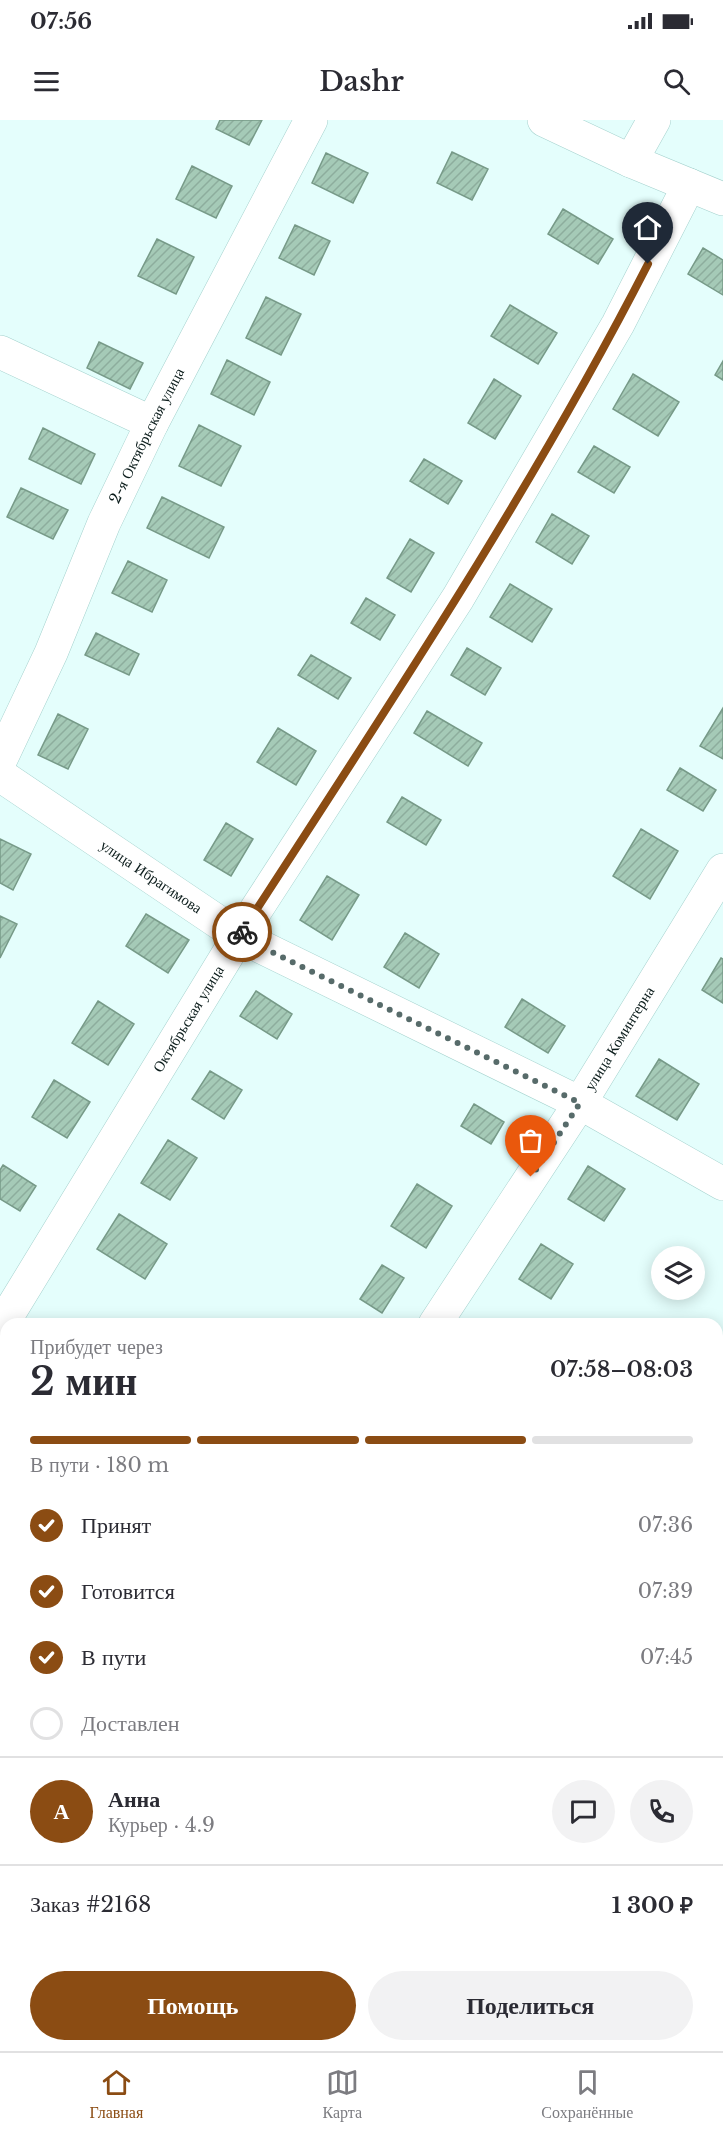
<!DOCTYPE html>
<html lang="ru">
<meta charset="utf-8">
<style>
:root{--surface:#fff;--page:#f2f2f3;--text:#2b2b33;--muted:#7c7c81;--line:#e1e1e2;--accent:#8b4c13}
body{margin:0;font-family:"Libre Baskerville",serif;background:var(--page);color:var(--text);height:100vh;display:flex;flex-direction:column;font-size:22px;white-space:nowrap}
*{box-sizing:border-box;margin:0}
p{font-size:20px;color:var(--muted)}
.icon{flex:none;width:33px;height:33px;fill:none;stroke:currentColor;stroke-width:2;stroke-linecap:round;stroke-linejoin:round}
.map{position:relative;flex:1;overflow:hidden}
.drawer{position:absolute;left:0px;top:1198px;width:723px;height:734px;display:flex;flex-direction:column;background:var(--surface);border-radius:18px 18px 0 0;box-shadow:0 3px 15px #0003}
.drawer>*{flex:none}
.tools{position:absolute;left:651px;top:1126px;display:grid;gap:12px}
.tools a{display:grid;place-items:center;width:54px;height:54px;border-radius:50%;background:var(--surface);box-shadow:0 3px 15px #0003;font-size:30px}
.pin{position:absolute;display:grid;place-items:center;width:51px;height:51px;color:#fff;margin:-62px -26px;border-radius:50% 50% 50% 0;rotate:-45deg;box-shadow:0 0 6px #0007}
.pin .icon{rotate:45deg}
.courier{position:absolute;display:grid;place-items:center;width:60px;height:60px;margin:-30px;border:4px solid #8b4c13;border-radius:50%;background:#fff;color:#222;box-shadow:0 2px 8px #0007}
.overview em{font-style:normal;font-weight:600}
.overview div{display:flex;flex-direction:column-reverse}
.overview{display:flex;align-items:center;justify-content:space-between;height:102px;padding:0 30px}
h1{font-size:39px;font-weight:600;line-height:45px}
.bar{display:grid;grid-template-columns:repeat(4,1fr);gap:9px 6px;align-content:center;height:72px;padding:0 30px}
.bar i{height:8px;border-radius:4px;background:var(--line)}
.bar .current{background:var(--accent)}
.bar p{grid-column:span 4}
.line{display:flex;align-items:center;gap:15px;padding:0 30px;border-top:2px solid var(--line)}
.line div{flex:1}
.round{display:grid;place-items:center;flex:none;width:63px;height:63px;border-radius:32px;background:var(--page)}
ol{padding:0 30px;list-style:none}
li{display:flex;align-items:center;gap:18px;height:66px}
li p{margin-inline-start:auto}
li .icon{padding:6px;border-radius:50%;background:var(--accent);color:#fff;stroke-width:4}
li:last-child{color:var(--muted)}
li i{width:33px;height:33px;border:3px solid var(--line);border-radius:50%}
.button{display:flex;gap:12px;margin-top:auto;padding:12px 30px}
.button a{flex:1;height:69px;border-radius:36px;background:var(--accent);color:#fff;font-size:24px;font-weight:600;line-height:69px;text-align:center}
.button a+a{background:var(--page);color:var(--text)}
.status{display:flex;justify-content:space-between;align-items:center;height:42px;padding:0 30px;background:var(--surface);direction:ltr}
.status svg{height:16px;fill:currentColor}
header{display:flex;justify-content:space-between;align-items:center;height:78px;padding:0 30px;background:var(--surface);font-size:27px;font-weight:600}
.menu{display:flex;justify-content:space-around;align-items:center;height:84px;border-top:2px solid var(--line);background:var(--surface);font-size:16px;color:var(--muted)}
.menu a{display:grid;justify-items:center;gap:3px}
.menu .current{color:var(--accent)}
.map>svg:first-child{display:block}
.building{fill:url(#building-hatch);stroke:#779a88;stroke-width:1.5}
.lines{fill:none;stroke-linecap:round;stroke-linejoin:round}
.minor-casing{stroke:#a5d2ce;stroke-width:34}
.minor{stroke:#fff;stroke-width:33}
.done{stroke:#576b6a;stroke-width:6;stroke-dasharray:0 10.8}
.route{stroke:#8b4c13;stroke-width:8}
.labels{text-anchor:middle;stroke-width:4.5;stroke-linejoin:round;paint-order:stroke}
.street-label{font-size:15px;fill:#0b1c1b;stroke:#fff}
</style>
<div class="status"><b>07:56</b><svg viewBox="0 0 49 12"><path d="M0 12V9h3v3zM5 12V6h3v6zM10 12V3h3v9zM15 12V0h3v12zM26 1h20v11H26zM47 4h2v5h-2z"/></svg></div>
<header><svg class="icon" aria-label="menu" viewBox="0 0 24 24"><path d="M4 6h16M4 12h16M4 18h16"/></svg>Dashr<svg class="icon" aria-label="search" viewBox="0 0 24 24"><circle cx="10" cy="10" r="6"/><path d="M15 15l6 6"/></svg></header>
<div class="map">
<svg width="723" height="1931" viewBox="0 0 723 1931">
<defs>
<pattern id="building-hatch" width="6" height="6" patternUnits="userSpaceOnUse" patternTransform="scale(1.5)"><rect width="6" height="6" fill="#a5cab7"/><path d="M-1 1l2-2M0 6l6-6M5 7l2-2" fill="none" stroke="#8dad9d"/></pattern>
</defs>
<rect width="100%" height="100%" fill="#e4fefc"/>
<path class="building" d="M220,0H262L249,25L216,9Z
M452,32L488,49L472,80L437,63Z
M326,33L368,53L353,83L312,63Z
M192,46L232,66L216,98L176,79Z
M563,89L613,119L598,144L548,114Z
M295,105L330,121L314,155L279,138Z
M157,119L194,137L176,174L138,156Z
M703,128L723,140V175L688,154Z
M266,177L301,194L281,235L246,218Z
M510,185L557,213L538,244L491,216Z
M99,222L143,243L130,269L87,248Z
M227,240L270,262L254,295L211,274Z
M723,241V260L715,255Z
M633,254L679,282L658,316L613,289Z
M494,259L521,276L495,319L468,303Z
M199,305L241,326L221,366L179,346Z
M43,308L95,334L81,364L29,339Z
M594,326L630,347L614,373L578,352Z
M424,339L462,361L448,384L410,361Z
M21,368L68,390L53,419L7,397Z
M162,377L224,407L209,438L147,408Z
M552,394L589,416L572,444L536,422Z
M410,419L434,433L411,472L387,458Z
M128,441L167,460L152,492L112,473Z
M510,464L552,489L532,522L490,497Z
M366,478L395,495L380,520L351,503Z
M96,513L139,534L129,555L85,535Z
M467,528L501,548L485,575L451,555Z
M311,535L351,558L338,579L298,555Z
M723,588V639L700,626Z
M427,591L482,623L468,646L414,613Z
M58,594L88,609L68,649L38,635Z
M278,608L316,631L296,665L257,642Z
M680,648L716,670L703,691L667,670Z
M402,677L441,700L426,725L387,702Z
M226,703L253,719L231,756L204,740Z
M641,709L678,731L650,779L613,756Z
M0,719L31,734L13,770L0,763Z
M327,756L359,775L332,820L300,800Z
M146,794L189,820L168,853L126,826Z
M0,796L17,804L0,838Z
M405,813L439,834L419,868L384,847Z
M721,838L723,839V883L702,870Z
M256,871L292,894L277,919L240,896Z
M522,879L565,906L548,933L505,907Z
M98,881L134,904L108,945L72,923Z
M659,939L699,964L677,1000L636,976Z
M210,951L242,970L224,999L192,979Z
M54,960L90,982L67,1018L32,997Z
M474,984L504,1002L491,1024L461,1006Z
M168,1020L197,1038L170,1080L141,1063Z
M3,1045L36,1066L20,1091L0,1079V1050Z
M588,1046L625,1069L604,1101L568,1079Z
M417,1064L452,1086L426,1128L391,1106Z
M119,1094L167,1124L145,1159L97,1129Z
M541,1124L573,1144L551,1179L519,1159Z
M382,1145L404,1158L382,1193L360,1179Z
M723,1295V1344L717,1340V1305Z
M0,1336L6,1339V1360L1,1368Z
M717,1581L723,1585V1602L717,1611Z
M0,1722L6,1726V1758L0,1754Z
M326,1926H372L369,1931H335Z
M511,1926H557L566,1931H508Z"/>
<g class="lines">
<defs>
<g id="minor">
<path d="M544,0L631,41L723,79"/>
<path d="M631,41L654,0"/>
<path d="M0,232L152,303"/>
<path id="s1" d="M0,641L51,533L104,403L152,303L311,0"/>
<path id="s2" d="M0,655L239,816L580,983L723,1064"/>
<path id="s3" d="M435,1204L580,983L723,750"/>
<path id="s4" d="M0,1208L239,816L458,478L618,204L689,65"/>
<path d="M0,1276L6,1279"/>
<path d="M717,1475L723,1465"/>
<path d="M717,1699L723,1703"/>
<path d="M0,1872L6,1863"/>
<path d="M437,1931L440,1926"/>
</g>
</defs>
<use href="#minor" class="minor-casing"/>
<use href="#minor" class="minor"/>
</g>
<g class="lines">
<path class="done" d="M242,812L239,816L580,983L531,1057"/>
<path class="route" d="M242,812C383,594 529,376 648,144"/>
</g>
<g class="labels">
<g class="street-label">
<text dy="5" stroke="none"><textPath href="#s1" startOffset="357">2-я Октябрьская улица</textPath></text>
<text dy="5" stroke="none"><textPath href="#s2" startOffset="182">улица Ибрагимова</textPath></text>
<text dy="5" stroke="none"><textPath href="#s4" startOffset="362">Октябрьская улица</textPath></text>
<text dy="5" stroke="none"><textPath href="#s3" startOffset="340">улица Коминтерна</textPath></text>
</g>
</g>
</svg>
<div class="tools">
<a><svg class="icon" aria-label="layers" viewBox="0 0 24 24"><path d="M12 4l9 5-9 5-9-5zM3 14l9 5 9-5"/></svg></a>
</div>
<div class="pin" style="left:531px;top:1057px;background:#ea580c"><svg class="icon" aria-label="bag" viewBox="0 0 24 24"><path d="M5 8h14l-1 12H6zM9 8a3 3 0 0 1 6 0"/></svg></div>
<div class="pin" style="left:648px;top:144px;background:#1f2937"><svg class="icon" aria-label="home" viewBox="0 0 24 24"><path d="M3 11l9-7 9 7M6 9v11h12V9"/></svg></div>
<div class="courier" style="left:242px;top:812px"><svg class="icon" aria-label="bike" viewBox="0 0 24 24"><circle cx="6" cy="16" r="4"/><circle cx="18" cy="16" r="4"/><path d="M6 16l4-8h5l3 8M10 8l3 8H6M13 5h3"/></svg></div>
<section class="drawer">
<div class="overview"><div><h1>2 мин</h1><p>Прибудет через</p></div><em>07:58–08:03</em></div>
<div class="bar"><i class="current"></i><i class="current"></i><i class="current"></i><i></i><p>В пути · 180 m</p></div>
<ol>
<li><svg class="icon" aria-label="check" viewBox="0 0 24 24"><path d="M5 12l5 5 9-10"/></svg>Принят<p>07:36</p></li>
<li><svg class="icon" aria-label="check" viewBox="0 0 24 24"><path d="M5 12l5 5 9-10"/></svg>Готовится<p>07:39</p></li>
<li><svg class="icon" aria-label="check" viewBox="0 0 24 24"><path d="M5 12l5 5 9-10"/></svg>В пути<p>07:45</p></li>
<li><i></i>Доставлен</li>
</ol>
<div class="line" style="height:108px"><b class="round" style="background:var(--accent);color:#fff">А</b><div><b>Анна</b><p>Курьер · 4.9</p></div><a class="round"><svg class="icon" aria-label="chat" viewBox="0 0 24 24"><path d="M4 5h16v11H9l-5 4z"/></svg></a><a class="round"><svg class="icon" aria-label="phone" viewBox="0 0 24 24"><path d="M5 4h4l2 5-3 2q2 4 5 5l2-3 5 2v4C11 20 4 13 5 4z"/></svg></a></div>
<div class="line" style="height:78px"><div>Заказ #2168</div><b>1 300 ₽</b></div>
<div class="button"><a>Помощь</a><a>Поделиться</a></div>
</section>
</div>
<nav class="menu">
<a class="current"><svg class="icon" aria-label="home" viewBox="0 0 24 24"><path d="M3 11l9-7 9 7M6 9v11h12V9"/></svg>Главная</a>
<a><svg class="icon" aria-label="map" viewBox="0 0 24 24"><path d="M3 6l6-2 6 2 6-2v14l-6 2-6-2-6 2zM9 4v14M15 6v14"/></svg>Карта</a>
<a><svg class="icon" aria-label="saved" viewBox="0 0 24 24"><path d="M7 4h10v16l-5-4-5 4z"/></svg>Сохранённые</a>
</nav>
